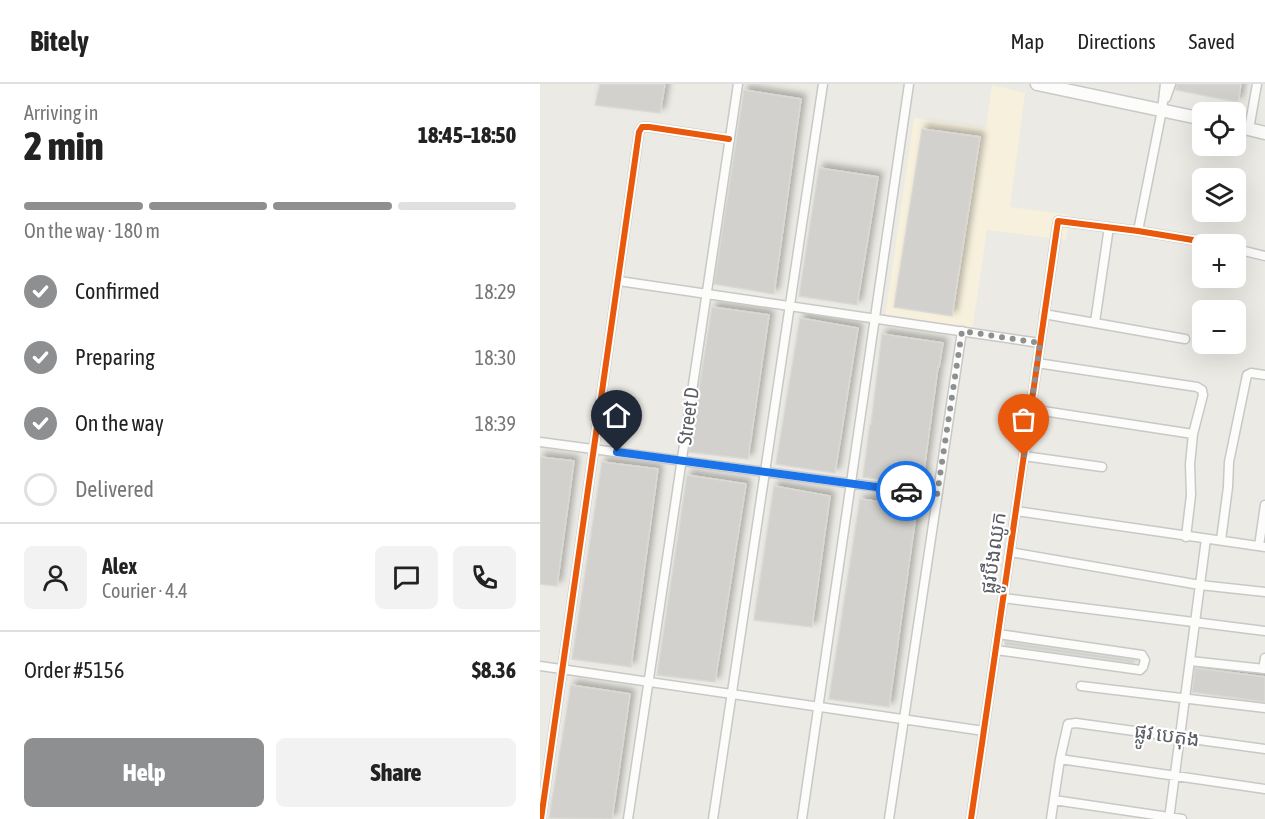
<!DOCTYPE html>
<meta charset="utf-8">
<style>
:root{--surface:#fff;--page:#f2f2f2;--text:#222;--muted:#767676;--line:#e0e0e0;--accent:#8d8f91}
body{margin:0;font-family:"Asap Condensed","Noto Sans Khmer",sans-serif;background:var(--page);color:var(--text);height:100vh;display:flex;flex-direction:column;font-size:22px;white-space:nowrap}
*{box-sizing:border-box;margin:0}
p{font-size:20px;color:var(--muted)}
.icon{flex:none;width:33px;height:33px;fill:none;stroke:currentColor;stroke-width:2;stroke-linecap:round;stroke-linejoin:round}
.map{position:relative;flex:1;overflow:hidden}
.drawer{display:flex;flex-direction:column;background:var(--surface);width:540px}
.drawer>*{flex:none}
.fabs{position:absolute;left:652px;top:18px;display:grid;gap:12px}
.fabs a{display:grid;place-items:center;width:54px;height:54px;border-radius:9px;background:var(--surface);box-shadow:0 6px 24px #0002;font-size:30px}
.pin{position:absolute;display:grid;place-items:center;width:51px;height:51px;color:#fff;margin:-62px -26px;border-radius:50% 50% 50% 0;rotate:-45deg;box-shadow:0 0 6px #0007}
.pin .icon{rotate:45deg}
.courier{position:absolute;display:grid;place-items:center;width:60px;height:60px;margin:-30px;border:4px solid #1a73e8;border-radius:50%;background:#fff;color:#222;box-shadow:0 2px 8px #0007}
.head em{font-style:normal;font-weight:800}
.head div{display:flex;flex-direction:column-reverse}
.head{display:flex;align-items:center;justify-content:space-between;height:102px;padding:0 24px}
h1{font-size:39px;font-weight:800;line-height:45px}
.bar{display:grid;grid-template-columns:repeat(4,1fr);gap:9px 6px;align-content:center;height:72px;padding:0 24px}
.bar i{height:8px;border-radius:4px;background:var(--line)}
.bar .active{background:var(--accent)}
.bar p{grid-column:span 4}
.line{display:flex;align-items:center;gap:15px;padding:0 24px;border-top:2px solid var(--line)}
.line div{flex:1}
.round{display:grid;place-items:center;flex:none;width:63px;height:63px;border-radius:9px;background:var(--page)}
ol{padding:0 24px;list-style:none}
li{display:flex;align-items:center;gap:18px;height:66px}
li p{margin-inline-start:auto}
li .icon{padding:6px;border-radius:50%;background:var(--accent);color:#fff;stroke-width:4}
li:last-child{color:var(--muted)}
li i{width:33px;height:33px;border:3px solid var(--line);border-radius:50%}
.button{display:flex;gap:12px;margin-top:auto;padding:12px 24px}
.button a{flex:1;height:69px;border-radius:9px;background:var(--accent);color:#fff;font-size:24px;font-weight:800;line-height:69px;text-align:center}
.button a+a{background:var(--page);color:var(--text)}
header{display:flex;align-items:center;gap:36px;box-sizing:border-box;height:84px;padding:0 30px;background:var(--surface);border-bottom:2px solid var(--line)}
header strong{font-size:28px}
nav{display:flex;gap:33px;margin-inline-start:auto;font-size:21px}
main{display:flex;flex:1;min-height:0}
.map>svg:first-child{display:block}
.commercial{fill:#f6f0dc}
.building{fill:#d2d1cd;stroke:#dbd9d4;stroke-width:1.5;filter:url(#shadow)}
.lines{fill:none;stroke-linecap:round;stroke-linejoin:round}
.street-casing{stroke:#c8c8c7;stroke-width:11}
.secondary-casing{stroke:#c9c9c8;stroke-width:15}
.street{stroke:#fcfcfb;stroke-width:8}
.secondary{stroke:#fcfcfb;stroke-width:12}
.cycleway-casing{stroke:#fff;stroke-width:10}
.cycleway{stroke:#e8590c;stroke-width:6}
.done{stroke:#8d8f91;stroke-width:6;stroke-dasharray:0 10.8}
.route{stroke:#1a73e8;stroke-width:8}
.labels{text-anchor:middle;stroke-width:4.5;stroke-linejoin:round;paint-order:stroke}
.street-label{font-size:20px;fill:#5a5e64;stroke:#fff}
</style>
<header>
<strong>Bitely</strong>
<nav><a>Map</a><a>Directions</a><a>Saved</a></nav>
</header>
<main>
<section class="drawer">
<div class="head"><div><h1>2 min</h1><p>Arriving in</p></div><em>18:45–18:50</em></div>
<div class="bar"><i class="active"></i><i class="active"></i><i class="active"></i><i></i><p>On the way · 180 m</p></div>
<ol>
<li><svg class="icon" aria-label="check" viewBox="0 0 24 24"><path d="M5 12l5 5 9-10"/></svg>Confirmed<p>18:29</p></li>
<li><svg class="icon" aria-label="check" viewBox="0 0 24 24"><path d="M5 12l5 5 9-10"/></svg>Preparing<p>18:30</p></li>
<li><svg class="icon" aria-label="check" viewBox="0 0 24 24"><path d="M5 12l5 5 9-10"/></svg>On the way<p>18:39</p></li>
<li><i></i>Delivered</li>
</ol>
<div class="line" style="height:108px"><a class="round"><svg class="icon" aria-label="person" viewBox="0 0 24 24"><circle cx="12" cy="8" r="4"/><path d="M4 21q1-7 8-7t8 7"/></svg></a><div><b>Alex</b><p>Courier · 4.4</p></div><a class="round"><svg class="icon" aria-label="chat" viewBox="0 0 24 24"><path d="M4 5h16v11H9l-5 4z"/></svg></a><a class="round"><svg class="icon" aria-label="phone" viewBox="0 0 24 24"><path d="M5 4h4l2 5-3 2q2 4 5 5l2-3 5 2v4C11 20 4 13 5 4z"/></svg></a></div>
<div class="line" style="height:78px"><div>Order #5156</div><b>$8.36</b></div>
<div class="button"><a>Help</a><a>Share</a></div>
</section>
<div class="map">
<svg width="725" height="735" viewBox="0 0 725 735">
<defs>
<filter id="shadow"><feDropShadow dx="4.5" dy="-4.5" stdDeviation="3" flood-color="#0004"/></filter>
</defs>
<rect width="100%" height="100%" fill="#eceae4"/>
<path class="commercial" d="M452,1L485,9L470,123L530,131L526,156L447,146L431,254L344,241L374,34L446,44Z"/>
<path class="building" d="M60,0H125L120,29L55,21Z
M637,0H701L698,18L636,6Z
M204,6L261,15L234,210L174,200Z
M382,45L440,53L412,232L354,223Z
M279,84L338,93L317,221L259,212Z
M172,223L229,231L208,375L149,368Z
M260,234L318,244L295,389L236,380Z
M342,250L403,259L399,283H398L382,401L323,393L330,341H331Z
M0,373L34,377L17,502L0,500Z
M62,378L118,385L91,583L32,575Z
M147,391L206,400L175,598L117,591Z
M234,402L290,412L272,543L214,536Z
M320,415L377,423L349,623L289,615Z
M465,557L594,576V579L465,561Z
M655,584L725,593V618L652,608Z
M31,601L90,610L72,735L9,734Z"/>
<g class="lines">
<defs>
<path id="street" d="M626,14L631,0
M709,45L717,0
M598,147L622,26L625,0
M696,165L725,172
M79,197L500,259
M504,230L645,255
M555,238L569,143
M497,279L657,303L662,306L663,311L653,350L650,380L651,411L646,453
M490,325L653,350
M0,358L397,411
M484,372L562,383
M476,427L725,463
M681,456L688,403L689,378L707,291L711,289L725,291
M719,462L725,421
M470,468L660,501L725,508
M463,514L725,547
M456,566L600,586L603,583L605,576L602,571L458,550
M650,577L725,585
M0,582L444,647
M723,585L725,574
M541,602L725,624
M520,675L725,705
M514,716L642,735
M1,735L99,48L102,43H109L189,55
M88,735L198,0
M173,735L283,0
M262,735L369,0
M349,735L422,247
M431,735L518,137L598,147L677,160
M511,735L520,675L528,640L536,639L725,665
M629,735L666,455"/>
<path id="secondary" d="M497,0L663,35
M696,42L725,49"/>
</defs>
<use href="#street" class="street-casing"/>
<use href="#secondary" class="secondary-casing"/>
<use href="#street" class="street"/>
<use href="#secondary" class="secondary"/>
<defs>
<path id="cycleway" d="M1,735L99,48L102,43H109L189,55
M431,735L518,137L598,147L677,160"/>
</defs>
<use href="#cycleway" class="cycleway-casing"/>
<use href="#cycleway" class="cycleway"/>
</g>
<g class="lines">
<path class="done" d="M366,407L397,411L422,247L500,259L484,372"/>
<path class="route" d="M77,368L366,407"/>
</g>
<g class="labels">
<g class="street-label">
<text transform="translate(148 332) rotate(-82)" y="7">Street D</text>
<text transform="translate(453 469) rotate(-82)" y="7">ផ្លូវបឹងឈូក</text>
<text transform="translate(627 651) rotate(8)" y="7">ផ្លូវ បេតុង</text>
</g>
</g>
</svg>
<div class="fabs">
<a><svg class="icon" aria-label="locate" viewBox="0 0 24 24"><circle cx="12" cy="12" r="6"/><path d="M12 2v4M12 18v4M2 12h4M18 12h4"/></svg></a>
<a><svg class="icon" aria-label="layers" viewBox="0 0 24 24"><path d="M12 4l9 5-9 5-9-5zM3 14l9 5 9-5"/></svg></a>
<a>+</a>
<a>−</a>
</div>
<div class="pin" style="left:484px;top:372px;background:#ea580c"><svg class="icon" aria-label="bag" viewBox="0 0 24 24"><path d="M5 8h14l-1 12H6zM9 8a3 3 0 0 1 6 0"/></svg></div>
<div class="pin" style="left:77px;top:368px;background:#1f2937"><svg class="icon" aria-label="home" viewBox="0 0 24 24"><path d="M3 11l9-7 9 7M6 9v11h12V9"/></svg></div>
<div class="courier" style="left:366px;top:407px"><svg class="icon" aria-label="car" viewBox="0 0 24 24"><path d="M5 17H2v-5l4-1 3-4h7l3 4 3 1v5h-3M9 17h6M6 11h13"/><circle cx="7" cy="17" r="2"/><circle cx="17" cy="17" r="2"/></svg></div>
</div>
</main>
